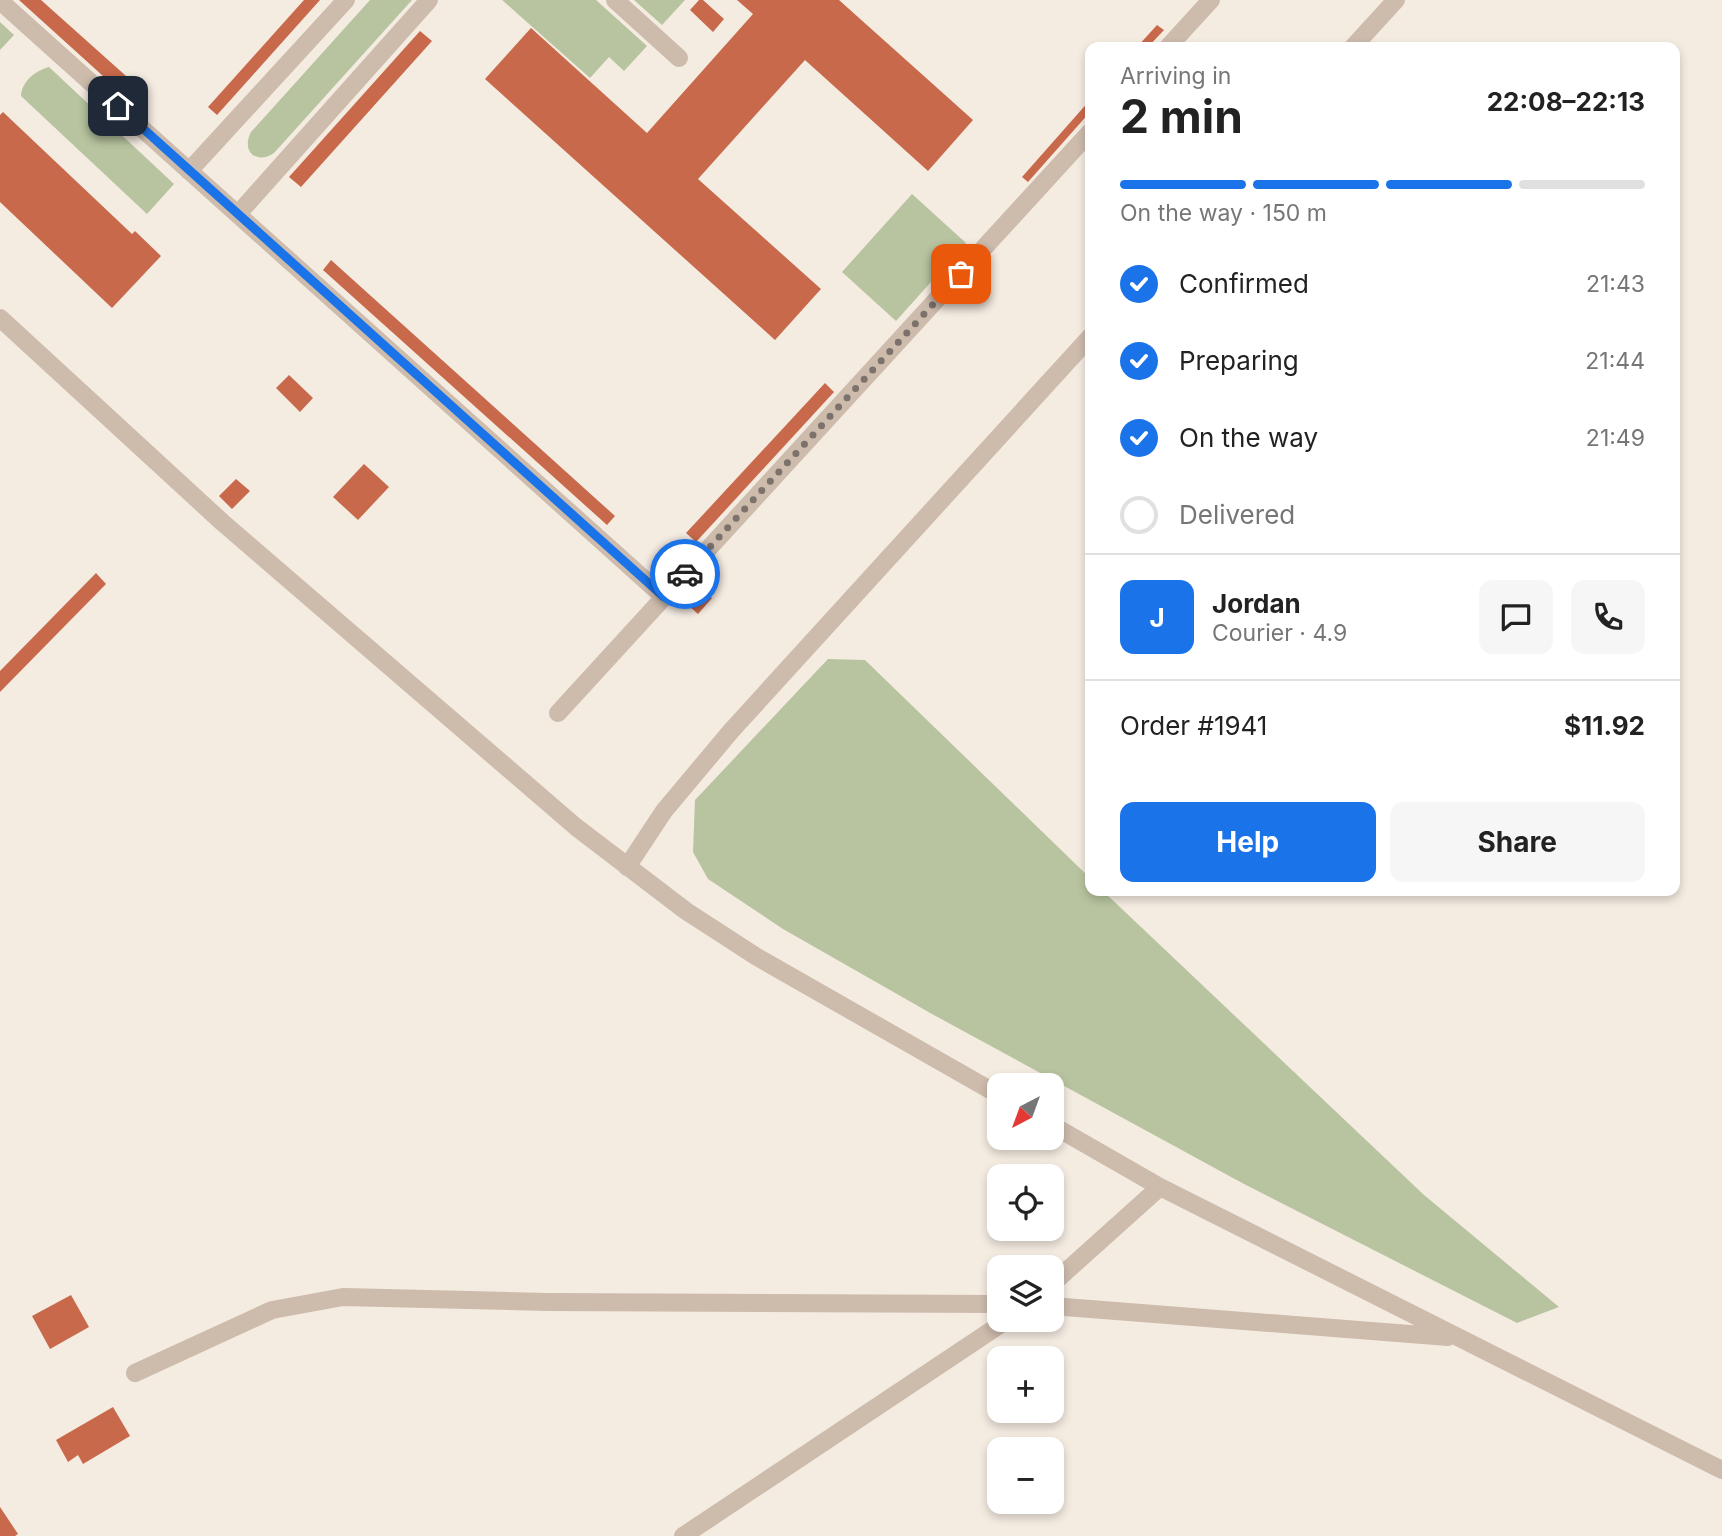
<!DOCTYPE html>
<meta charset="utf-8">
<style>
:root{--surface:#fff;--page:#f6f6f6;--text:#222;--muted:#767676;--line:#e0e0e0;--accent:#1a73e8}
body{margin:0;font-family:Inter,sans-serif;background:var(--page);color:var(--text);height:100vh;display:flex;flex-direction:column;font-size:26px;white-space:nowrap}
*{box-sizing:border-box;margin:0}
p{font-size:23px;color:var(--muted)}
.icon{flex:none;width:38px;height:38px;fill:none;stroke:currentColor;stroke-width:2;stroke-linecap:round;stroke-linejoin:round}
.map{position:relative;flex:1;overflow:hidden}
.panel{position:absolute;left:1085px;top:42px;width:595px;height:854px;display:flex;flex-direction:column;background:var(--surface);border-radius:14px;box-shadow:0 4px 10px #0003}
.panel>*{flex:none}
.needle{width:46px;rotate:221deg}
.tools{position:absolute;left:987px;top:1073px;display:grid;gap:14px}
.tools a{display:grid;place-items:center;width:77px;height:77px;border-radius:14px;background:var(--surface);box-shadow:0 4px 10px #0003;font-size:35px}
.pin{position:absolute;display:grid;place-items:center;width:60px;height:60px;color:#fff;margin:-30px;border-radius:14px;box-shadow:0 4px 10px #0006}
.courier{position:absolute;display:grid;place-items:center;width:70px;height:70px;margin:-35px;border:5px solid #1a73e8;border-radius:50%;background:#fff;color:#222;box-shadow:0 2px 9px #0007}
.overview em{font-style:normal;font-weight:700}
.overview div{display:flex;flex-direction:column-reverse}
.overview{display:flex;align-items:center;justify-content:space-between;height:119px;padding:0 35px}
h1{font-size:46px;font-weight:700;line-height:52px}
.bar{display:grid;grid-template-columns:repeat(4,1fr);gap:10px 7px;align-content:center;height:84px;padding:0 35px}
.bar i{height:9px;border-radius:5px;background:var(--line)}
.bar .current{background:var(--accent)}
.bar p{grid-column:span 4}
.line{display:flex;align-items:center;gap:18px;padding:0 35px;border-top:2px solid var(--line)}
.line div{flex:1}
.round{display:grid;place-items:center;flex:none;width:74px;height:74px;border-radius:14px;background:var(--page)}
ol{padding:0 35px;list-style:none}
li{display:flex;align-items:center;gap:21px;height:77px}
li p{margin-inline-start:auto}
li .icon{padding:7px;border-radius:50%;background:var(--accent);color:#fff;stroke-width:4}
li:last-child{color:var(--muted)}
li i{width:38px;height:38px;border:4px solid var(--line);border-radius:50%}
.button{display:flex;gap:14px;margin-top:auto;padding:14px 35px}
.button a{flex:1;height:80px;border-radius:14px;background:var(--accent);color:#fff;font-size:28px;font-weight:700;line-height:80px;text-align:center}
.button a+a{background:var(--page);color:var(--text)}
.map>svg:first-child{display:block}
.green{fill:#b8c4a0}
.building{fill:#c8694b}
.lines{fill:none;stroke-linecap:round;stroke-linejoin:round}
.minor{stroke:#cdbbac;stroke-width:18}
.done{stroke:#7c716b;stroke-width:7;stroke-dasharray:0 12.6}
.route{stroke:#1a73e8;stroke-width:9}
</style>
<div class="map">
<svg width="1722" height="1536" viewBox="0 0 1722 1536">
<rect width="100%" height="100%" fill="#f4ebe1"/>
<path class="green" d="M370,0H412L274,153C256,165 241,151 251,132Z
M502,0H596L647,46L624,71L609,57L590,78Z
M634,0H685L662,25Z
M0,22L14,35L0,50Z
M49,67L174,184L147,214L21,96C22,81 35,71 49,67Z
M912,194L966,243L896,321L842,272Z
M828,659L865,660L1090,878V891H1103L1424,1195L1559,1307L1517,1323L1244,1184L932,1014L783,929L708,879L693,852L695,800Z"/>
<path class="building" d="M19,0H41L135,84L124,95Z
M304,0H320L217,115L208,107Z
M699,0H703L724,19L713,32L690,10Z
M737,0H839L973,120L928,171L805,60L698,179L821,289L775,340L485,79L531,28L647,133L753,14Z
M1157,25L1164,30L1148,47H1137Z
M420,31L432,41L301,187L289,177Z
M1090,100V112L1028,182L1022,177Z
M3,112L132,234L135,231L161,256L112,308L0,202V115Z
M331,260L615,516L607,525L323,270Z
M289,375L313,398L300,412L276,388Z
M825,383L834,392L696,542L686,533Z
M364,464L389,487L358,520L333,497Z
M236,479L250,491L232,509L219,496Z
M96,573L106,584L0,692V671Z
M702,590L712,598L698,614L688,605Z
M71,1295L89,1327L50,1349L32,1316Z
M113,1407L130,1436L83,1464L78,1455L68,1462L56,1440Z
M0,1507L18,1534L15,1536H0Z"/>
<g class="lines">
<path class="minor" d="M615,0L679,58
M0,1L664,597
M1168,47L1211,0
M1353,47L1396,0
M189,171L346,0
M238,214L429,0
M0,318L222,522L576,827L686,911L757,957L999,1095
M558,713L1090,132
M627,867L664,811L731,731L1090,337
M1052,1125L1160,1187L1722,1470
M1052,1284L1160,1187
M1052,1306L1448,1337
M135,1373L272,1310L343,1297L546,1302L999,1304
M683,1536L1007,1320"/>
</g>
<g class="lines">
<path class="done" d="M685,574L961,274"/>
<path class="route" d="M118,106L664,597L685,574"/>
</g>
</svg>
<div class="tools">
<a><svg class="needle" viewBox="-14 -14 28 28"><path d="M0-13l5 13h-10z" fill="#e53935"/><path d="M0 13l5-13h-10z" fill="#767676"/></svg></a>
<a><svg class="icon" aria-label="locate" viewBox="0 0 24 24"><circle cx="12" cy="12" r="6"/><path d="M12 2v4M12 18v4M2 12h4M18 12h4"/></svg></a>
<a><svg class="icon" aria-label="layers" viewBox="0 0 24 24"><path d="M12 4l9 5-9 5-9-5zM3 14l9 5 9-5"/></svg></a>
<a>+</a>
<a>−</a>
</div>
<div class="pin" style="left:961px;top:274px;background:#ea580c"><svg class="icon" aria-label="bag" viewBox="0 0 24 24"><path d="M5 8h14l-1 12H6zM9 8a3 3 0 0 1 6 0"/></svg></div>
<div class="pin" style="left:118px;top:106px;background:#1f2937"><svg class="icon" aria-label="home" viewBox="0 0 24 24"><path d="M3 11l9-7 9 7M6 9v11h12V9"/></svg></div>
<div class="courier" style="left:685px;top:574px"><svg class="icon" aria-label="car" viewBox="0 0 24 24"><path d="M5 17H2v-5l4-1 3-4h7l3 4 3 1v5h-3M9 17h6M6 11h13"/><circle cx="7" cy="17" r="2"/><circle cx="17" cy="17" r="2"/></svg></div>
<section class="panel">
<div class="overview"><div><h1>2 min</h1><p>Arriving in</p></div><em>22:08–22:13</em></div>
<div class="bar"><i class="current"></i><i class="current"></i><i class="current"></i><i></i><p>On the way · 150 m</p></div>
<ol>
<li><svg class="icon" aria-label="check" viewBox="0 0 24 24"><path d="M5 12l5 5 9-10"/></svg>Confirmed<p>21:43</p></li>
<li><svg class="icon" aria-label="check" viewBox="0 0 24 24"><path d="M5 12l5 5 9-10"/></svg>Preparing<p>21:44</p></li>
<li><svg class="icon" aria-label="check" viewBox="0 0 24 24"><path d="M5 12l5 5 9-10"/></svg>On the way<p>21:49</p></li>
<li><i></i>Delivered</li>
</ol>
<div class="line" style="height:126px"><b class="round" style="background:var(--accent);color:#fff">J</b><div><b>Jordan</b><p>Courier · 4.9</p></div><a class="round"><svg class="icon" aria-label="chat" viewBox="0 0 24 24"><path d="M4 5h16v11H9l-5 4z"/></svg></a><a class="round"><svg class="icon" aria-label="phone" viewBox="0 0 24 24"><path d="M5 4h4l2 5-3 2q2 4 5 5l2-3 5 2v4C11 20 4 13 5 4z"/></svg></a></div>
<div class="line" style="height:91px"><div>Order #1941</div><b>$11.92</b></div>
<div class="button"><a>Help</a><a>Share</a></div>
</section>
</div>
